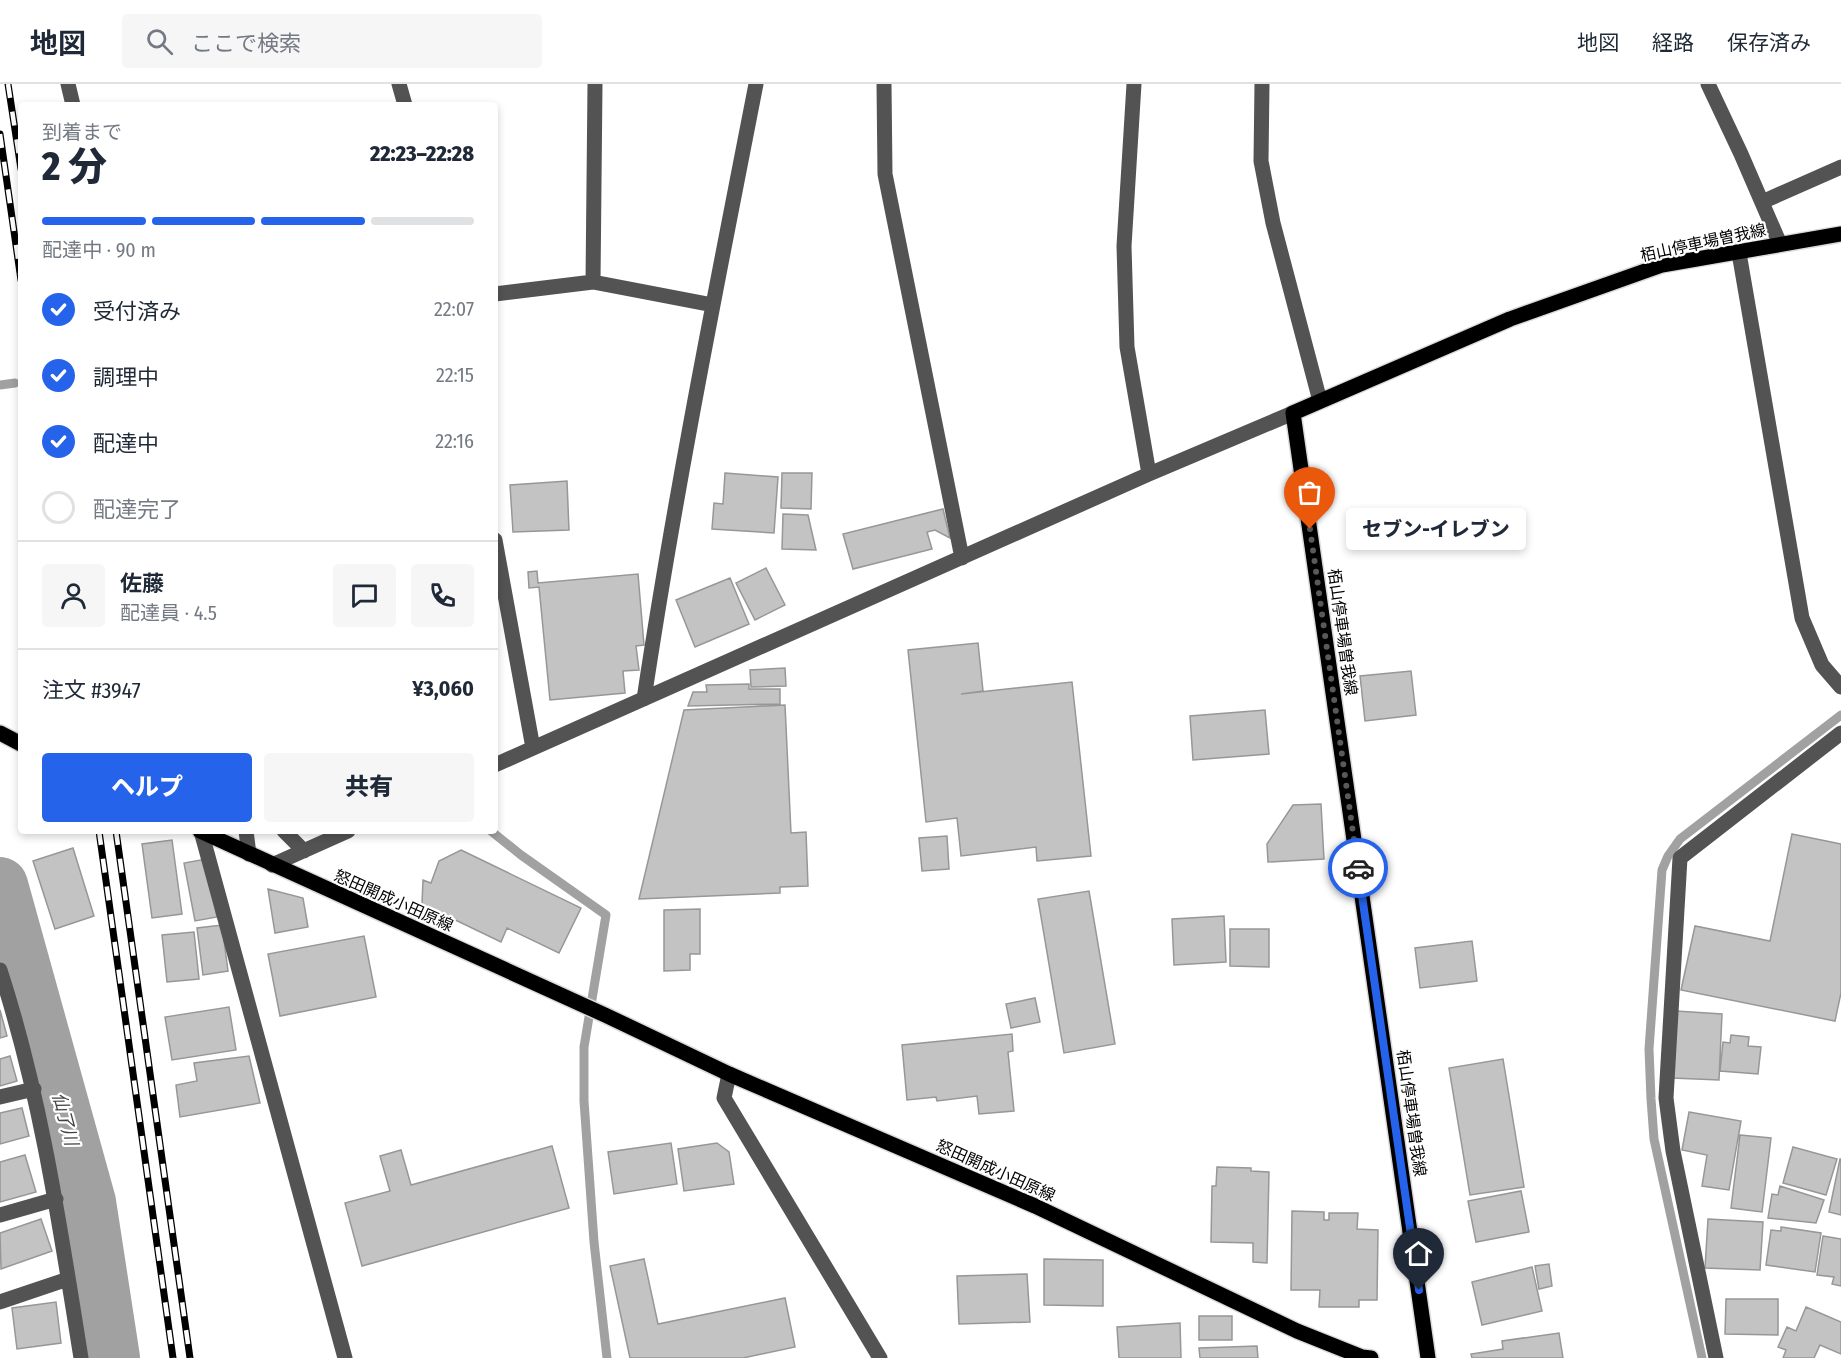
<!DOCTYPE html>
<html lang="ja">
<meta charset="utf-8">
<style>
:root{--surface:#fff;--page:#f6f6f7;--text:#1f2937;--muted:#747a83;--line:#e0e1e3;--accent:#2563eb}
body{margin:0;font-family:"Fira Sans Condensed","Noto Sans JP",sans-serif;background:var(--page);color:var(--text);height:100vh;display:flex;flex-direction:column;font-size:22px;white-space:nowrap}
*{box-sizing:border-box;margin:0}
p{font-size:20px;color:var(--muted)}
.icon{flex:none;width:33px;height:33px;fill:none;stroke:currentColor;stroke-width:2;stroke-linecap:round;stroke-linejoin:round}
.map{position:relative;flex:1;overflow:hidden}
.drawer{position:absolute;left:18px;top:18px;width:480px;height:732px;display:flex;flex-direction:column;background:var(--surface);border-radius:6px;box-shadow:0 3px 9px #0003}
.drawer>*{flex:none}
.pin{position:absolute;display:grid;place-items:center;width:51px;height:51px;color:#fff;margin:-62px -26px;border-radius:50% 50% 50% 0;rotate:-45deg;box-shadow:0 0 6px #0007}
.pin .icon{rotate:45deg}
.courier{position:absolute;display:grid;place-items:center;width:60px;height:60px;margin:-30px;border:4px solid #2563eb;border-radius:50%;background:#fff;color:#222;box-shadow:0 2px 8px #0007}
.bubble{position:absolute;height:42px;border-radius:6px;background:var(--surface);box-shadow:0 3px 9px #0003;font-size:20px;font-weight:800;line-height:42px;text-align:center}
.headline em{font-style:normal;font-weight:800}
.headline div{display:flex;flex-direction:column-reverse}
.headline{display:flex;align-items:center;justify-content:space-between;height:102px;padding:0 24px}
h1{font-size:39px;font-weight:800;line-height:45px}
.bar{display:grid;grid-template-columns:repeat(4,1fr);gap:9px 6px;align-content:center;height:72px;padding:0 24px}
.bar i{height:8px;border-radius:4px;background:var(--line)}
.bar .on{background:var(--accent)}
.bar p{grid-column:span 4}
.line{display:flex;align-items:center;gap:15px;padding:0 24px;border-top:2px solid var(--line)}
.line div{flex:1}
.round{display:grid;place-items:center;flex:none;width:63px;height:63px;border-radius:6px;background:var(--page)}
ol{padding:0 24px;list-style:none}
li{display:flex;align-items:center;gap:18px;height:66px}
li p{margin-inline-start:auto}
li .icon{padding:6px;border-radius:50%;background:var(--accent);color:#fff;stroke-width:4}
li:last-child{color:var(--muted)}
li i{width:33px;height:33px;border:3px solid var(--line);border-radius:50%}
.cta{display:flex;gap:12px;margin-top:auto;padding:12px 24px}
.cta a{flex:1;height:69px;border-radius:6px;background:var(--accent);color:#fff;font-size:24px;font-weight:800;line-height:69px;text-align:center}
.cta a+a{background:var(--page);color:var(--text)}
header{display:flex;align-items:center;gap:36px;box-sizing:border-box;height:84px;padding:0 30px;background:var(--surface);border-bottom:2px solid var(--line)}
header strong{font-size:28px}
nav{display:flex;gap:33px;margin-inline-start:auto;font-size:21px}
.search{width:420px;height:54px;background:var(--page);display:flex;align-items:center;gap:15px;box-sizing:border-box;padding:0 21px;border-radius:6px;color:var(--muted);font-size:22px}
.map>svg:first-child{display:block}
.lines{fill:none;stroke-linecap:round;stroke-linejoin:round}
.stream{stroke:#a1a1a1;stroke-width:9}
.river{stroke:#a1a1a1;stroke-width:56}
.building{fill:#c3c3c3;stroke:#979797;stroke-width:1.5}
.major-casing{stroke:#dbdbdb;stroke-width:18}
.minor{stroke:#535353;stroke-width:15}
.major{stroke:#000;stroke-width:15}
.rail-casing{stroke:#000;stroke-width:7}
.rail{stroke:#fff;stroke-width:4.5;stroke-dasharray:14;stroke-linecap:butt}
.done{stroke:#595959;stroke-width:6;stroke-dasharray:0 10.8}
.route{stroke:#2563eb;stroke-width:8}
.labels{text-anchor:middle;stroke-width:4.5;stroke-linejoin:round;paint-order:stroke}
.street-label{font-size:16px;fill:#000;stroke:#fff}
.water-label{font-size:18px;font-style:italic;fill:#424242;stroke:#fff}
</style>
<header>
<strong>地図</strong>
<div class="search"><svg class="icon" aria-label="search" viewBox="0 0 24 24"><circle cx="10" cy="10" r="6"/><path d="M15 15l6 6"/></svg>ここで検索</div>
<nav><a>地図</a><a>経路</a><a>保存済み</a></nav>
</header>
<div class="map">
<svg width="1841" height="1274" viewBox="0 0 1841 1274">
<rect width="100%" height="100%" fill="#fff"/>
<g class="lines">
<path class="stream" d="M0,301L15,299
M491,747L521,771L606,831L584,963V1017L594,1158L607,1274
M1702,1274L1654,1055L1651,1015L1649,965L1662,786L1668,772L1680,755L1841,631"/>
<path class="river" d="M0,801L88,1118L112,1274"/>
</g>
<path class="building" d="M725,389L778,393L774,449L712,445L714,419L723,420Z
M782,389H812L811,425L781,424Z
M567,397L569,446L513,448L510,401Z
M943,425L950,454L935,446L927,448L932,465L853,485L843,450Z
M783,430L808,431L816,466L782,465Z
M766,484L785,521L755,536L736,499Z
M537,487L538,499L638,490L644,561L636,562L639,586L623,587L625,609L550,616L539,503L529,504L528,488Z
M730,494L749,540L695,563L676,516Z
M978,559L983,607L961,610L1072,598L1091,772L1037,777L1036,763L961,772L957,734L926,738L908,566Z
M785,584L786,602L751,603L750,586Z
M1411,587L1416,631L1365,637L1360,592Z
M749,600V605H780V620L688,622L693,608H707L706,601Z
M785,621L791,749L806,748L808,802L780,803V809L639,815L684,626Z
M1265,626L1269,670L1193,676L1190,632Z
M1321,720L1324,775L1268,778L1267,760L1293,721Z
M1792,750L1841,760V909L1835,937L1681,906L1695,842L1770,857Z
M947,752L949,785L922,787L919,754Z
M172,756L182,830L152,834L142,760Z
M73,764L94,832L55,845L33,777Z
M461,766L581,824L559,869L507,844L501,858L422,820L423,796L431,799L439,777Z
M206,775L217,833L195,837L184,779Z
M268,805L303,814L308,843L275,849Z
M1089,807L1115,960L1064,969L1038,815Z
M700,825V870H690V886L664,887V826Z
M1224,832L1226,878L1174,881L1172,835Z
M222,841L228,887L203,891L197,844Z
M1230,845H1269V883L1230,882Z
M194,848L199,895L167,898L162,851Z
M364,852L376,913L280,932L268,870Z
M1472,857L1477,897L1420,904L1415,864Z
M1035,914L1040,938L1011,944L1006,920Z
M229,923L236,966L172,976L165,933Z
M0,926L7,952L0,954Z
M1676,927L1722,930L1719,996L1672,994Z
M1012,950L1013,967L1008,968L1014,1027L979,1030L977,1012L937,1017L936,1013L907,1016L902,961Z
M1731,951L1749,953L1748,962L1761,963L1758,990L1720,987L1723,958L1730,959Z
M10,972L17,997L0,1002V975Z
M249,972L260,1019L180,1033L176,1001L197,997L194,979Z
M1503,975L1524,1103L1470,1111L1449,984Z
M22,1024L29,1052L0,1060V1029Z
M1689,1028L1741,1037L1729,1106L1702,1102L1707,1071L1682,1066Z
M1740,1051L1771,1054L1762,1128L1731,1124Z
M671,1059L677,1100L614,1110L608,1068Z
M717,1059L729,1068L734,1100L684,1107L678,1065Z
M552,1062L569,1124L362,1182L345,1119L390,1107L380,1072L401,1066L411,1101Z
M1793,1063L1837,1075L1826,1111L1783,1099Z
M25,1071L36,1108L0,1118V1078Z
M1840,1075H1841V1131L1829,1128Z
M1217,1083L1251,1084V1087L1269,1088L1267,1179L1253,1178V1159L1211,1158L1212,1102H1216Z
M1780,1102L1824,1116L1816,1139L1768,1134L1772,1110L1778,1111Z
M1521,1107L1529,1148L1476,1158L1468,1117Z
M1292,1127L1324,1128V1136H1329V1129H1358L1357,1145L1378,1146L1377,1216H1359V1223H1319L1320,1206H1291Z
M41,1135L52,1167L1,1185L0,1149Z
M1708,1135L1763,1138L1760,1186L1705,1184Z
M1781,1143L1821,1149L1815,1188L1766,1181L1771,1146L1781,1147Z
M1823,1152L1841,1155V1202L1832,1200L1834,1193L1817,1191Z
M644,1175L658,1240L785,1214L795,1263L743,1274H630L610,1182Z
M1044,1175L1103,1176V1222L1044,1221Z
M1549,1180L1552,1202L1539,1205L1535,1182Z
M1532,1183L1542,1227L1482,1241L1472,1198Z
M1027,1190L1030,1238L959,1240L957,1192Z
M1726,1215H1778V1251L1725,1250Z
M56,1218L61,1259L17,1265L12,1224Z
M1806,1223L1841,1238V1270L1820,1261L1814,1274H1783L1786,1266L1778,1263L1787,1243L1796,1247Z
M1199,1232H1232V1256H1199Z
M1180,1239L1181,1274H1119L1117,1243Z
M1559,1249L1563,1274H1472L1471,1270L1503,1265L1502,1257Z
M1257,1262L1258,1274H1200L1199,1264Z"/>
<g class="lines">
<defs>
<path id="major" d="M0,649L21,660
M200,747L605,931L729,990L1035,1122L1297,1247L1362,1273L1371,1274
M1428,1274L1293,329L1510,235L1662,181L1841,150"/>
</defs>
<use href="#major" class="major-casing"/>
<path class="minor" d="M68,0L73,21
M399,0L405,21
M884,0L885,90L962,474
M1134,0L1124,162L1127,263L1149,390
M1262,0L1261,77L1273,139L1320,317
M1708,0L1741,70L1780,160
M1762,118L1841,83
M1739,169L1802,534L1822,581L1841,603
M593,198L595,0
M495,210L593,198L713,221
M495,456L533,664
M644,615C675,409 716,205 756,0
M495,681L1149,390L1293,329
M201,747L345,1274
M246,747L249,770
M284,747L304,767
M272,781L348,747
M0,886C41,1012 60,1143 81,1274
M729,990L724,1014L880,1274
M0,1013L34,1005
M0,1131L56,1115
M0,1218L68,1195
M1716,1274L1673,1067L1666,1014L1680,774L1841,649"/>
<use href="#major" class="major"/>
<defs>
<path id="rail" d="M8,0L21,85
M0,50L21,196
M99,747L173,1274
M116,747L190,1274"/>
</defs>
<use href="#rail" class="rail-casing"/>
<use href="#rail" class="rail"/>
</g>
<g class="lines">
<path class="done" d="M1310,445L1358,784"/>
<path class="route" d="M1358,784L1419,1206"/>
</g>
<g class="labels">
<g class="street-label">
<text transform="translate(1703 158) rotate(-12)" y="6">栢山停車場曽我線</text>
<text transform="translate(1343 548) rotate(82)" y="6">栢山停車場曽我線</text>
<text transform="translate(394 816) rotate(24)" y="6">怒田開成小田原線</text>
<text transform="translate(1412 1029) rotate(82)" y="6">栢山停車場曽我線</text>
<text transform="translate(996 1086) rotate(24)" y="6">怒田開成小田原線</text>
</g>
<g class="water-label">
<text transform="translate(65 1035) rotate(75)" y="6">仙了川</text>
</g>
</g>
</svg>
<div class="pin" style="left:1310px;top:445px;background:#ea580c"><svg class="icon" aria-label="bag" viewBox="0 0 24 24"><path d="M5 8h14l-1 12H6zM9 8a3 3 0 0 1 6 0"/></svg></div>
<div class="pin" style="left:1419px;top:1206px;background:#1f2937"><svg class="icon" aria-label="home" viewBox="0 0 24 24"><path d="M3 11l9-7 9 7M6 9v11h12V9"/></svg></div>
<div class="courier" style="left:1358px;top:784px"><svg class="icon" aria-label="car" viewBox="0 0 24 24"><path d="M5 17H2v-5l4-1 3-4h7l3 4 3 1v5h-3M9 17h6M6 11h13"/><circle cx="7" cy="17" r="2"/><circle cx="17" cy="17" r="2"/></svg></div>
<div class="bubble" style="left:1346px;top:424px;width:180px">セブン-イレブン</div>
<section class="drawer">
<div class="headline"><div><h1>2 分</h1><p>到着まで</p></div><em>22:23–22:28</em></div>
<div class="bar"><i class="on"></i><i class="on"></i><i class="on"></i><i></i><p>配達中 · 90 m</p></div>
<ol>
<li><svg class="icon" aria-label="check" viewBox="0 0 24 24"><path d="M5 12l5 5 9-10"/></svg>受付済み<p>22:07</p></li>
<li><svg class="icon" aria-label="check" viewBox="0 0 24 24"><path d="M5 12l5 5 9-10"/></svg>調理中<p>22:15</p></li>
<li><svg class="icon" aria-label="check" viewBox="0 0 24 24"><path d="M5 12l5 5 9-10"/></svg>配達中<p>22:16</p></li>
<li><i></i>配達完了</li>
</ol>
<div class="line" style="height:108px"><a class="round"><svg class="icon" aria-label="person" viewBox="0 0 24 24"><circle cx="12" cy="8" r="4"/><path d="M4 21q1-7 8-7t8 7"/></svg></a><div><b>佐藤</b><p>配達員 · 4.5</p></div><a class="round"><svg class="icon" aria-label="chat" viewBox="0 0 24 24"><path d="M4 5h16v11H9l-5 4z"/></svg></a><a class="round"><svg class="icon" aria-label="phone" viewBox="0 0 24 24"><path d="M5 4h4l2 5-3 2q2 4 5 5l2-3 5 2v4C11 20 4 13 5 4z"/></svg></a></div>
<div class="line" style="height:78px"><div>注文 #3947</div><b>¥3,060</b></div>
<div class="cta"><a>ヘルプ</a><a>共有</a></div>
</section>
</div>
